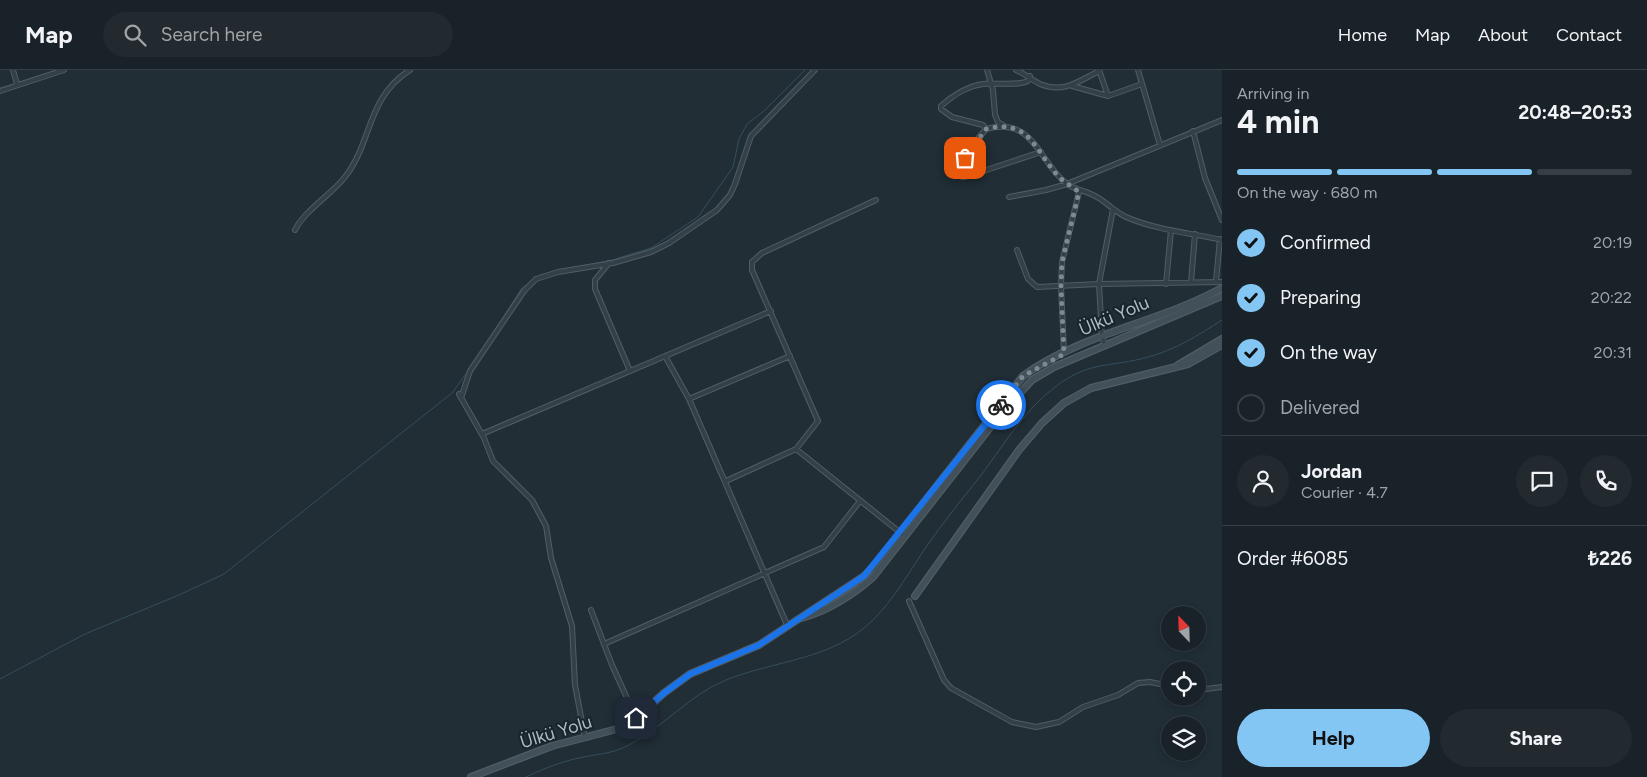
<!DOCTYPE html>
<meta charset="utf-8">
<style>
:root{--surface:#192228;--page:#222a30;--text:#f1f3f6;--muted:#9fa4a8;--line:#373f45;--accent:#83c6f4}
body{margin:0;font-family:Figtree,sans-serif;background:var(--page);color:var(--text);height:100vh;display:flex;flex-direction:column;font-size:19px;white-space:nowrap}
*{box-sizing:border-box;margin:0}
p{font-size:16px;color:var(--muted)}
.icon{flex:none;width:28px;height:28px;fill:none;stroke:currentColor;stroke-width:2;stroke-linecap:round;stroke-linejoin:round}
.map{position:relative;flex:1;overflow:hidden}
.details{display:flex;flex-direction:column;background:var(--surface);width:425px}
.details>*{flex:none}
.needle{width:32px;rotate:337deg}
.fabs{position:absolute;left:1161px;top:536px;display:grid;gap:10px}
.fabs a{display:grid;place-items:center;width:45px;height:45px;border-radius:50%;background:var(--surface);box-shadow:0 2px 8px #0003,0 0 0 1px var(--line);font-size:25px}
.pin{position:absolute;display:grid;place-items:center;width:42px;height:42px;color:#fff;margin:-21px;border-radius:10px;box-shadow:0 2px 8px #0006}
.courier{position:absolute;display:grid;place-items:center;width:50px;height:50px;margin:-25px;border:4px solid #1a73e8;border-radius:50%;background:#fff;color:#222;box-shadow:0 1px 6px #0007}
.summary em{font-style:normal;font-weight:700}
.summary div{display:flex;flex-direction:column-reverse}
.summary{display:flex;align-items:center;justify-content:space-between;height:85px;padding:0 15px}
h1{font-size:32px;font-weight:700;line-height:38px}
.bar{display:grid;grid-template-columns:repeat(4,1fr);gap:8px 5px;align-content:center;height:60px;padding:0 15px}
.bar i{height:6px;border-radius:4px;background:var(--line)}
.bar .active{background:var(--accent)}
.bar p{grid-column:span 4}
.line{display:flex;align-items:center;gap:12px;padding:0 15px;border-top:1px solid var(--line)}
.line div{flex:1}
.round{display:grid;place-items:center;flex:none;width:52px;height:52px;border-radius:26px;background:var(--page)}
ol{padding:0 15px;list-style:none}
li{display:flex;align-items:center;gap:15px;height:55px}
li p{margin-inline-start:auto}
li .icon{padding:5px;border-radius:50%;background:var(--accent);color:#111;stroke-width:4}
li:last-child{color:var(--muted)}
li i{width:28px;height:28px;border:2px solid var(--line);border-radius:50%}
.primary-button{display:flex;gap:10px;margin-top:auto;padding:10px 15px}
.primary-button a{flex:1;height:58px;border-radius:30px;background:var(--accent);color:#111;font-size:20px;font-weight:700;line-height:58px;text-align:center}
.primary-button a+a{background:var(--page);color:var(--text)}
header{display:flex;align-items:center;gap:30px;box-sizing:border-box;height:70px;padding:0 25px;background:var(--surface);border-bottom:1px solid var(--line)}
header strong{font-size:24px}
nav{display:flex;gap:28px;margin-inline-start:auto;font-size:18px}
.search{width:350px;height:45px;background:var(--page);display:flex;align-items:center;gap:12px;box-sizing:border-box;padding:0 18px;border-radius:28px;color:var(--muted);font-size:19px}
main{display:flex;flex:1;min-height:0}
.map>svg:first-child{display:block}
.lines{fill:none;stroke-linecap:round;stroke-linejoin:round}
.stream{stroke:#354e5d;stroke-width:1}
.street-casing{stroke:#515d65;stroke-width:6}
.secondary-casing{stroke:#515d65;stroke-width:8}
.street{stroke:#344047;stroke-width:4}
.secondary{stroke:#42505a;stroke-width:5.5}
.done{stroke:#7d8a92;stroke-width:5;stroke-dasharray:0 9}
.route{stroke:#1a73e8;stroke-width:6}
.labels{text-anchor:middle;stroke-width:4;stroke-linejoin:round;paint-order:stroke}
.street-label{font-size:18px;fill:#aebbc4;stroke:#19242b}
</style>
<header>
<strong>Map</strong>
<div class="search"><svg class="icon" aria-label="search" viewBox="0 0 24 24"><circle cx="10" cy="10" r="6"/><path d="M15 15l6 6"/></svg>Search here</div>
<nav><a>Home</a><a>Map</a><a>About</a><a>Contact</a></nav>
</header>
<main>
<div class="map">
<svg width="1222" height="707" viewBox="0 0 1222 707">
<rect width="100%" height="100%" fill="#212e36"/>
<g class="lines">
<path class="stream" d="M561,200L612,190L651,178L698,147L733,97L739,69L747,54L764,41L805,0
M477,288L522,218L540,205L555,201
M0,609L85,564L179,525L224,504L452,323L468,301
M526,707C543,699 560,692 579,688C596,684 613,684 629,675C664,657 689,625 726,610C776,590 833,590 873,550C894,529 908,504 924,480C943,452 964,427 985,400C1006,371 1026,339 1055,317C1090,290 1110,298 1148,287C1175,280 1199,265 1222,250"/>
<defs>
<path id="street" d="M13,0L17,14
M987,0L993,20L995,45L998,52L1006,57
M1016,0C1025,4 1032,10 1040,14C1064,24 1079,11 1099,1
M1099,0L1108,26
M1138,0L1160,75
M1072,16L1108,26L1142,14
M0,21L64,0
M986,59L983,55L952,47L941,39V36C952,26 968,16 983,14C994,12 1021,17 1029,10L1030,6
M1193,61L1205,108L1222,150
M1041,82L965,107H962L958,101L970,78L986,59C1035,46 1038,92 1067,114C1076,120 1082,120 1091,124C1104,129 1113,141 1126,147C1156,160 1190,163 1222,170
M1009,127L1046,120L1067,114L1222,50
M295,160C304,141 332,124 345,107C373,71 366,28 410,0
M1017,180L1028,209L1037,217L1099,214L1222,212
M609,193L595,210V219L630,301
M1216,211L1220,169
M1191,212L1195,164
M1166,214L1171,160
M1105,275L1102,267L1099,214L1113,139
M1064,282L1061,216L1062,192L1079,122
M665,286L689,329L787,555
M459,324L484,368L493,391L532,430L546,456L551,488L572,556L575,615L585,668
M461,328L470,301L524,221L536,209L558,202L613,193L651,182L669,173L717,140L730,125L735,114L751,66L815,0
M689,329L790,286
M482,364L771,241
M796,379L902,464
M726,411L796,379L818,351L752,200V192L762,183L876,130
M909,531L944,610L951,618L1012,652L1036,657L1059,652L1083,637L1118,625L1138,613L1150,612L1170,616
M591,540L612,595L636,648
M604,574L824,477L860,431
M1198,620L1222,617"/>
<path id="secondary" d="M1178,295L1222,269
M915,526L1019,380L1042,353L1064,333L1091,318L1188,294L1222,275
M801,548C826,542 854,524 873,507L999,346L1032,310L1054,297L1222,226
M471,707L552,676L617,659L636,648L664,623L690,604L759,575L864,506L874,496L1023,306C1080,264 1161,252 1222,218"/>
</defs>
<use href="#street" class="street-casing"/>
<use href="#secondary" class="secondary-casing"/>
<use href="#street" class="street"/>
<use href="#secondary" class="secondary"/>
</g>
<g class="lines">
<path class="done" d="M965,88L986,59C1031,47 1036,84 1060,108C1066,113 1073,117 1079,122L1062,192L1061,216L1064,284L1023,306L1001,335"/>
<path class="route" d="M636,648L664,623L690,604L759,575L864,506L1001,335"/>
</g>
<g class="labels">
<g class="street-label">
<text transform="translate(1114 246) rotate(-23)" y="6">Ülkü Yolu</text>
<text transform="translate(556 662) rotate(-17)" y="6">Ülkü Yolu</text>
</g>
</g>
</svg>
<div class="fabs">
<a><svg class="needle" viewBox="-14 -14 28 28"><path d="M0-13l5 13h-10z" fill="#e53935"/><path d="M0 13l5-13h-10z" fill="#9fa4a8"/></svg></a>
<a><svg class="icon" aria-label="locate" viewBox="0 0 24 24"><circle cx="12" cy="12" r="6"/><path d="M12 2v4M12 18v4M2 12h4M18 12h4"/></svg></a>
<a><svg class="icon" aria-label="layers" viewBox="0 0 24 24"><path d="M12 4l9 5-9 5-9-5zM3 14l9 5 9-5"/></svg></a>
</div>
<div class="pin" style="left:965px;top:88px;background:#ea580c"><svg class="icon" aria-label="bag" viewBox="0 0 24 24"><path d="M5 8h14l-1 12H6zM9 8a3 3 0 0 1 6 0"/></svg></div>
<div class="pin" style="left:636px;top:648px;background:#1f2937"><svg class="icon" aria-label="home" viewBox="0 0 24 24"><path d="M3 11l9-7 9 7M6 9v11h12V9"/></svg></div>
<div class="courier" style="left:1001px;top:335px"><svg class="icon" aria-label="bike" viewBox="0 0 24 24"><circle cx="6" cy="16" r="4"/><circle cx="18" cy="16" r="4"/><path d="M6 16l4-8h5l3 8M10 8l3 8H6M13 5h3"/></svg></div>
</div>
<section class="details">
<div class="summary"><div><h1>4 min</h1><p>Arriving in</p></div><em>20:48–20:53</em></div>
<div class="bar"><i class="active"></i><i class="active"></i><i class="active"></i><i></i><p>On the way · 680 m</p></div>
<ol>
<li><svg class="icon" aria-label="check" viewBox="0 0 24 24"><path d="M5 12l5 5 9-10"/></svg>Confirmed<p>20:19</p></li>
<li><svg class="icon" aria-label="check" viewBox="0 0 24 24"><path d="M5 12l5 5 9-10"/></svg>Preparing<p>20:22</p></li>
<li><svg class="icon" aria-label="check" viewBox="0 0 24 24"><path d="M5 12l5 5 9-10"/></svg>On the way<p>20:31</p></li>
<li><i></i>Delivered</li>
</ol>
<div class="line" style="height:90px"><a class="round"><svg class="icon" aria-label="person" viewBox="0 0 24 24"><circle cx="12" cy="8" r="4"/><path d="M4 21q1-7 8-7t8 7"/></svg></a><div><b>Jordan</b><p>Courier · 4.7</p></div><a class="round"><svg class="icon" aria-label="chat" viewBox="0 0 24 24"><path d="M4 5h16v11H9l-5 4z"/></svg></a><a class="round"><svg class="icon" aria-label="phone" viewBox="0 0 24 24"><path d="M5 4h4l2 5-3 2q2 4 5 5l2-3 5 2v4C11 20 4 13 5 4z"/></svg></a></div>
<div class="line" style="height:65px"><div>Order #6085</div><b>₺226</b></div>
<div class="primary-button"><a>Help</a><a>Share</a></div>
</section>
</main>
